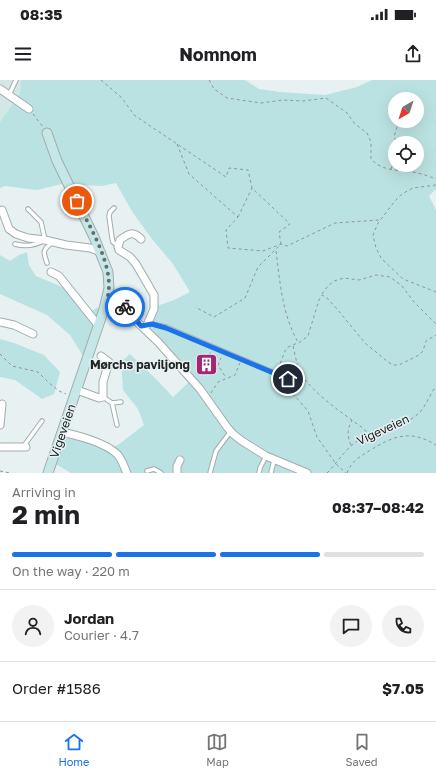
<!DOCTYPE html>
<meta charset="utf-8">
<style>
:root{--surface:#fff;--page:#f2f2f2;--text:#202124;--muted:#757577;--line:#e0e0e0;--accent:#1a73e8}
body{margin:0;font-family:"Golos Text",sans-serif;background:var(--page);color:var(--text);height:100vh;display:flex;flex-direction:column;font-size:15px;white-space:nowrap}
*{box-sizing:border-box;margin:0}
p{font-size:13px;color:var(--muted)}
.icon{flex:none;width:22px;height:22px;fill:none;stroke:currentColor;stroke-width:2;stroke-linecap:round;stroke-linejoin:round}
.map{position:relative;height:393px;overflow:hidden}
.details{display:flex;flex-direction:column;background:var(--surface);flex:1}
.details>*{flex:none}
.needle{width:26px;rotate:219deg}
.fabs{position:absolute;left:388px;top:12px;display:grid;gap:8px}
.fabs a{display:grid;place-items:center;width:36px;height:36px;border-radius:50%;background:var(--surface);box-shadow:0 4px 16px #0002;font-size:20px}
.pin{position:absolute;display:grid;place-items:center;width:34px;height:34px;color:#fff;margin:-17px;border:2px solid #fff;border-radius:50%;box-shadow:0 1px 4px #0007}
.courier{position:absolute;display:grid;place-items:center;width:40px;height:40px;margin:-20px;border:3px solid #1a73e8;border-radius:50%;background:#fff;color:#222;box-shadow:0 1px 5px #0007}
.summary em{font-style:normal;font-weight:700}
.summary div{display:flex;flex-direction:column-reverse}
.summary{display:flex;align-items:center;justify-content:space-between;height:68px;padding:0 12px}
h1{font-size:26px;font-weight:700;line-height:30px}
.bar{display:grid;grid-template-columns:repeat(4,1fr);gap:6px 4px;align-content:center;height:48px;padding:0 12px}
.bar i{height:5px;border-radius:3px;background:var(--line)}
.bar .active{background:var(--accent)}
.bar p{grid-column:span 4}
.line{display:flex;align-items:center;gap:10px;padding:0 12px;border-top:1px solid var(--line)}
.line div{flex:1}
.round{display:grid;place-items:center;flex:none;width:42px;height:42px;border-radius:21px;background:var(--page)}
.status{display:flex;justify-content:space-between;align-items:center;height:28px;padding:0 20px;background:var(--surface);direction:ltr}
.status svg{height:11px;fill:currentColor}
header{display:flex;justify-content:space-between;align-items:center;height:52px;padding:0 12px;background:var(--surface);font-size:18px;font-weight:700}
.tabs{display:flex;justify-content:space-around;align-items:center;height:56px;border-top:1px solid var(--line);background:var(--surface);font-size:11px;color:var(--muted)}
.tabs a{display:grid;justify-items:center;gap:2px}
.tabs .active{color:var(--accent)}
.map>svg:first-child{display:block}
.built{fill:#d3e7e7}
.green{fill:#bbe2e2;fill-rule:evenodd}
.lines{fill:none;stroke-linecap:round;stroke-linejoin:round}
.lane-casing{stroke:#a2acac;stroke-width:5.5}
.street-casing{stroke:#a2acac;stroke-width:9}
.secondary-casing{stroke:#a2acac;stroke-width:11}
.path{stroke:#8e9595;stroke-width:1;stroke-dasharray:3 3;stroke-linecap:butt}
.lane{stroke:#fff;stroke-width:3.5}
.street{stroke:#fff;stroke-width:7}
.secondary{stroke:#c5e7e8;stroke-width:9}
.done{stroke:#666c6c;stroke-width:4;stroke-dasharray:0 7.2}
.route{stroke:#1a73e8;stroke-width:5}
.labels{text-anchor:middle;stroke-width:3;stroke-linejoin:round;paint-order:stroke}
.poi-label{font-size:12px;font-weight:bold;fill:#212525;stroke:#e7f1f1;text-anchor:end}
.street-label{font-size:12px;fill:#212525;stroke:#e7f1f1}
</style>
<div class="status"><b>08:35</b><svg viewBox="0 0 49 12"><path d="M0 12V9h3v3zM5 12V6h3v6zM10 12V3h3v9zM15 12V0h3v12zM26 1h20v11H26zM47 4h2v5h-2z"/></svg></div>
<header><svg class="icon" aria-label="menu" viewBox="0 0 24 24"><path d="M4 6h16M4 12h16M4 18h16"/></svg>Nomnom<svg class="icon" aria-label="share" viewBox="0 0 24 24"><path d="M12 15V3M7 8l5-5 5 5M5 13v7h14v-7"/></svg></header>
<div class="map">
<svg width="436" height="393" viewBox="0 0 436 393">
<rect width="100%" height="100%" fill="#e7f1f1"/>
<path class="built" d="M0,0H21L20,13L0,42Z"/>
<path class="green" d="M21,0H245L259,9L280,12L325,15L357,7L372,0H436V109L429,116L436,130V393H71L54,383L64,357L77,356L108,369L118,365L144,345L138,329L123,310L121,282L130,274L157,300L173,317L188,303L155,260L148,245L157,226L174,220L190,212L173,184L152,159L133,133L116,103L102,106L62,104L37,110L5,106L0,108V42L20,13ZM395,19H417V41H395ZM395,63H417V85H395Z
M27,172L29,185L36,196L67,209L90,232L98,227L102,243L85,279L70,255L47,235L0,214V175L10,181L19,175Z
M0,259L14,263L44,275L60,292L54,314L42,319L15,300L0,297Z"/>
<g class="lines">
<defs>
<path id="lane" d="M9,15L16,0
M114,128L110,132L109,136L112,158L113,162L118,166
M15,164C25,167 36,165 45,160L41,142L28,129
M47,183C43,172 42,170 53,162
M147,245L152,244L166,247L289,299
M103,317L112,323L121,322
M112,323L117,345
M23,367L42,341
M147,391L154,389L161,393
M210,393L216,371L231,351
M259,393L260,388L266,376
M271,393L274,380"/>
<path id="street" d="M0,9L29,29
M2,130L9,149L16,154L28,158L45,160L66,165L90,168L101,172
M141,159C133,151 129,153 120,160L118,167L119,170L130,177L136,184L154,215V229L147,245
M51,192L59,196L98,245
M108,215L121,221L135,240L158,262L200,309L227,347L233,354L242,361L266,376L307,393
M0,242L14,245L33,254
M77,310L99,318L103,317V302L109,282L101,276
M0,345L2,324
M62,352C79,356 104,362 117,374C122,379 124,387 127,393
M0,367H26
M177,393V386L180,380"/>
<path id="secondary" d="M47,53L57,81L94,157L108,192L109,208L104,229L48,393"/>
</defs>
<use href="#lane" class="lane-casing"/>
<use href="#street" class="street-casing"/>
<use href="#secondary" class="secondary-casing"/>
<path class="path" d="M101,0L122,18L134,35L226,97L229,88L248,90L252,108L290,144L279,152L281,164L258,187L245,218L214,237L195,227
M209,0L214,9L227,18L261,23L283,20L303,21L326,18L347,33L355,44L367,53L371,62V79C382,91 397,90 412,92C420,93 428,96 436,99
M33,34L43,47
M391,36L395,40
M395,41L397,47L394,57L397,63
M177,64L189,94L238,137L226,150L228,168L263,171L281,164L287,166L335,143L380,140
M391,89L395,78
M436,105L413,108L402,114L395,121L378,143L373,155L376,168L381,178L403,199L436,212
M238,137L252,108
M276,171C280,202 282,234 298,262
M322,214L328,206L334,201L344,198L359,200L376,195L390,197L402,206L414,222L436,244
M293,266L299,292
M0,274L12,286L38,292L49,303L59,311L66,314
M209,278L219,282
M207,281L211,271
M209,283L220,288L226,298
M278,289L285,271L288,267L300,262L308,256L319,220L322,215L327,218L337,229L365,263L388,282L393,285H399L419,275L423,271L426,261L436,255
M208,290L213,275
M212,291L217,276
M216,291L221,278
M292,297L299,292C317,317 340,331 364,349L369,355
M288,304L287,307L308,331L317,357L336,384L346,393
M211,313L218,302L235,295L240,283
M351,365C347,356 347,350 352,340
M0,391L10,393
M327,393C339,381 347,366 362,358C381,348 404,348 420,332C427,324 430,314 436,306
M347,393C351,382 359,377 369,371C393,356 410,349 436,365"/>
<use href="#lane" class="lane"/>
<use href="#street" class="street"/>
<use href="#secondary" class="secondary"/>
</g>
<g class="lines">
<path class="done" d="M77,121C90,148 114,185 108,215L121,221L125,227"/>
<path class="route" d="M125,227L141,246L152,244L166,248L288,299"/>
</g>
<defs>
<symbol id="building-square" viewBox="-11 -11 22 22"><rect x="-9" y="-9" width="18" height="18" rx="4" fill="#a42576" stroke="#e7f1f1"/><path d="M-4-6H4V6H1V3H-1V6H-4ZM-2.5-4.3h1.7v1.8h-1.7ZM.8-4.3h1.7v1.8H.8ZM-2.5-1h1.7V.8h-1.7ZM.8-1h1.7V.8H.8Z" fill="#fff"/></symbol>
</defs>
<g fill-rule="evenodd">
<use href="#building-square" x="194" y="272" width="25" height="25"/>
</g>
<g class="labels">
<g class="poi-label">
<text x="190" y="289">Mørchs paviljong</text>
</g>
<g class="street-label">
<text transform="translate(383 350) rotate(-25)" y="4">Vigeveien</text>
<text transform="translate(63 351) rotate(-71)" y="4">Vigeveien</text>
</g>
</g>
</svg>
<div class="fabs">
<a><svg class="needle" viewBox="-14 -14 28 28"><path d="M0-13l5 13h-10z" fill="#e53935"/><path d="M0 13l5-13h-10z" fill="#757577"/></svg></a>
<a><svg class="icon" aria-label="locate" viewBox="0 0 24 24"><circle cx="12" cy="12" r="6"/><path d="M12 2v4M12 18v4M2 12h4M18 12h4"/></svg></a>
</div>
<div class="pin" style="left:77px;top:121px;background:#ea580c"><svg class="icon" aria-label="bag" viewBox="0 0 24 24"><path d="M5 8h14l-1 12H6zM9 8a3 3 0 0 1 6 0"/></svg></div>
<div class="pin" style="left:288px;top:299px;background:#1f2937"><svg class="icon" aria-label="home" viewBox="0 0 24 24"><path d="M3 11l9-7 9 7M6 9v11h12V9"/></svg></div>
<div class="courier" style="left:125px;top:227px"><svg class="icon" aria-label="bike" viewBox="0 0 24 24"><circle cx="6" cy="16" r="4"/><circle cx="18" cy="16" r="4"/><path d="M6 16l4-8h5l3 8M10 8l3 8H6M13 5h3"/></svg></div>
</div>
<section class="details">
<div class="summary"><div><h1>2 min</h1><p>Arriving in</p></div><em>08:37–08:42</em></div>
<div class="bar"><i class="active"></i><i class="active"></i><i class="active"></i><i></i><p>On the way · 220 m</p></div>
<div class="line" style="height:72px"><a class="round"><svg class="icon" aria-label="person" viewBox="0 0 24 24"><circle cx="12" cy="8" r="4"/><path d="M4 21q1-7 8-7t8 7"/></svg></a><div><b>Jordan</b><p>Courier · 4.7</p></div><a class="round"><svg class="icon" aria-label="chat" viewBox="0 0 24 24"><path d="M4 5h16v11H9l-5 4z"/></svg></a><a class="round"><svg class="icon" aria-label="phone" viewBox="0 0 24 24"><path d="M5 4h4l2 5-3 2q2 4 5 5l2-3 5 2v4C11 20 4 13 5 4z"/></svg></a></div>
<div class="line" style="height:52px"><div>Order #1586</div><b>$7.05</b></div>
</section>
<nav class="tabs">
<a class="active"><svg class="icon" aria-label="home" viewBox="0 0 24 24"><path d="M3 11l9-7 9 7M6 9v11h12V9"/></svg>Home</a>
<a><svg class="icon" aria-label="map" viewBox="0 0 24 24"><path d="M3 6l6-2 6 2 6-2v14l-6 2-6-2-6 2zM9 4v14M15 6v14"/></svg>Map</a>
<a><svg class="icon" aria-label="saved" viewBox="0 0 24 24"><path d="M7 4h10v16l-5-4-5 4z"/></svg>Saved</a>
</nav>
